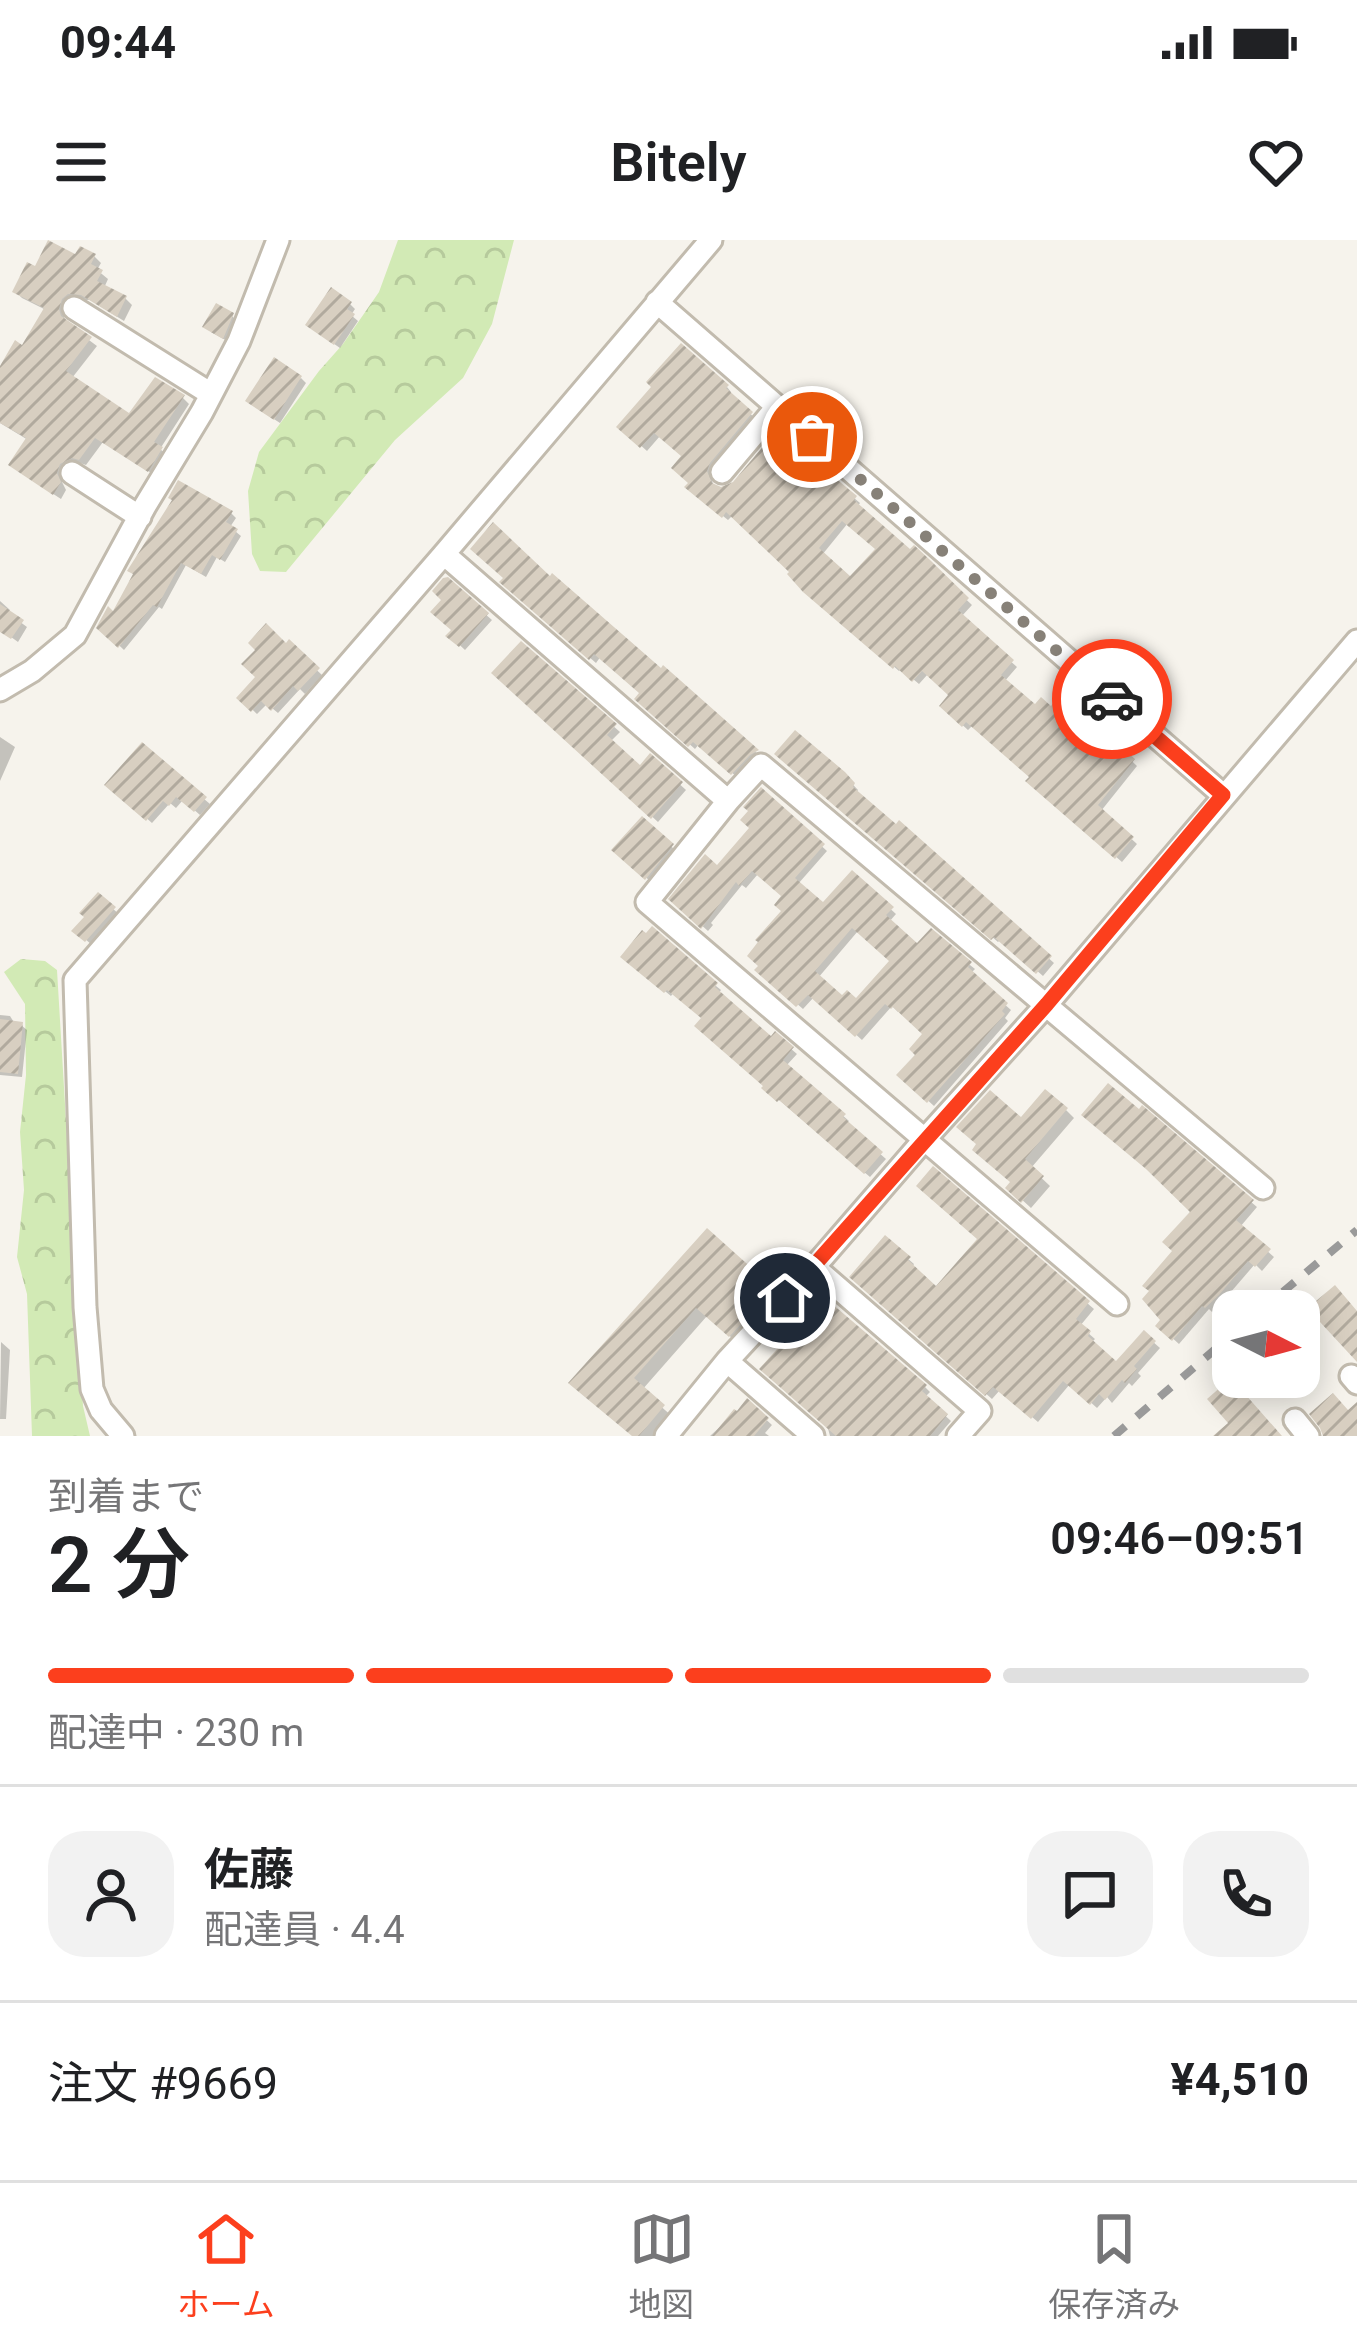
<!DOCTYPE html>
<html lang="ja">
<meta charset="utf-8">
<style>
:root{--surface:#fff;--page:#f2f2f2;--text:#202124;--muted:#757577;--line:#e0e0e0;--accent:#fc3f1d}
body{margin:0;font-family:Roboto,"Noto Sans JP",sans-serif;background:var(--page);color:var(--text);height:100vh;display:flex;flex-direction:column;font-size:45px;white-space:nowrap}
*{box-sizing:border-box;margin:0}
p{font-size:39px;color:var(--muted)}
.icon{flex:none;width:66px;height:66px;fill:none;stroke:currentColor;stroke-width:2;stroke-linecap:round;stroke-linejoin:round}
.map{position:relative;height:1196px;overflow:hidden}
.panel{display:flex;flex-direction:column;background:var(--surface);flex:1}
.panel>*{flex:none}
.needle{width:78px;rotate:96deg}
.controls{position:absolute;left:1212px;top:1050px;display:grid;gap:24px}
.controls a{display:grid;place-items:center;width:108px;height:108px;border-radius:24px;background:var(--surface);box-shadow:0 6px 30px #0003;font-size:60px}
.pin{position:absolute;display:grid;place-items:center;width:102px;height:102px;color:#fff;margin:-51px;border:6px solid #fff;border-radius:50%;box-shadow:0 3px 12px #0007}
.courier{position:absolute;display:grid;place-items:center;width:120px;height:120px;margin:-60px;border:9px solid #fc3f1d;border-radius:50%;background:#fff;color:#222;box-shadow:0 3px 15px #0007}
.summary em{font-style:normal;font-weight:600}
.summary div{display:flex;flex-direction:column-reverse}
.summary{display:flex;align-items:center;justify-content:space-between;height:204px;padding:0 48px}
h1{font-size:78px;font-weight:600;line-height:90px}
.bar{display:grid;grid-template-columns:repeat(4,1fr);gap:18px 12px;align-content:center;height:144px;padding:0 48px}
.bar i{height:15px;border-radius:9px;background:var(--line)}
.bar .selected{background:var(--accent)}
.bar p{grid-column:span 4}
.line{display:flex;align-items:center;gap:30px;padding:0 48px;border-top:3px solid var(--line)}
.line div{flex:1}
.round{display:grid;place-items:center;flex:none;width:126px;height:126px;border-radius:36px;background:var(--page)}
.status{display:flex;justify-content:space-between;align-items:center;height:84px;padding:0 60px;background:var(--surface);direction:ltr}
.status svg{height:33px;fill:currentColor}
header{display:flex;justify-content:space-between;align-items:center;height:156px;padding:0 48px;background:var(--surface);font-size:54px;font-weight:600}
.tab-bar{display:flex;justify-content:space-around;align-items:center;height:168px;border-top:3px solid var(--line);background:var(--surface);font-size:33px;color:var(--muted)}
.tab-bar a{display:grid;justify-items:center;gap:6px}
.tab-bar .selected{color:var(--accent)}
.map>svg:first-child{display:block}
.forest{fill:url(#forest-crowns)}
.shadow{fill:#0003;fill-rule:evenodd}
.building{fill:url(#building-hatch);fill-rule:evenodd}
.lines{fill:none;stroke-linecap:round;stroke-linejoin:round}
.minor-casing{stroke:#c2bbae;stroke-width:27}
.minor{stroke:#fff;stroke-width:21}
.rail{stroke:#9a9a9a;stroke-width:8;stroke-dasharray:15 15;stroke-linecap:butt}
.done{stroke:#878178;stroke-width:12;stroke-dasharray:0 21.6}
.route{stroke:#fc3f1d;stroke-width:15}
</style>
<div class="status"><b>09:44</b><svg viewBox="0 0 49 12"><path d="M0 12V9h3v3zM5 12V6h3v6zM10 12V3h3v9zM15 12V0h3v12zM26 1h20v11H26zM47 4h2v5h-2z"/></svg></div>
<header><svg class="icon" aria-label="menu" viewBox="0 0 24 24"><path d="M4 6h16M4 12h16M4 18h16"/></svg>Bitely<svg class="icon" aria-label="heart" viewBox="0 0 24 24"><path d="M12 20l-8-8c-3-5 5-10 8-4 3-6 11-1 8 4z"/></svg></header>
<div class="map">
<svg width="1357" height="1196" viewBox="0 0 1357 1196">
<defs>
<pattern id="forest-crowns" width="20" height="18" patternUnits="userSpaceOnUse" patternTransform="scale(3)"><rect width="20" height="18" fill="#d2eab5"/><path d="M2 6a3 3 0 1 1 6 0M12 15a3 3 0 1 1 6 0" fill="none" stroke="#b6ca9c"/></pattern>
<pattern id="building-hatch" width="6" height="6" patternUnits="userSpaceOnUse" patternTransform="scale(3)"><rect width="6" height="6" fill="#d8cfc1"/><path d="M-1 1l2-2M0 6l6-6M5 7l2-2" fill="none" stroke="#b1aa9e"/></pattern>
</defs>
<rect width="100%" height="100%" fill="#f6f3ec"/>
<path class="forest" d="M398,0H514L492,84L463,138L395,200L286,332L260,331L252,314L248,251L259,212L319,131L343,104L379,52Z
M21,719L45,721L57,730L83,1166L90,1196H32L27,1054L17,1017L24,950L20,892L26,835L25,764L4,732Z"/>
<path class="shadow" d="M94,16L101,23L97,30L108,39L104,48L125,58L132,65L124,81L90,60H76L68,66L64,77L66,83L97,106L72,138L130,177L183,158L189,164L160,209L168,216L156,236L103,202L86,225L80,223L66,230L62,242L66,250L61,259L18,231L28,200L0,183V132L23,109L46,70L22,58L16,52L36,30Z
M350,64L355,69L351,75L358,81L340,108L314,90Z
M232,76L237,81L229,102L211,92Z
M301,138L306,143L280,183L254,166Z
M727,147L731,152L729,154L756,179L714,229L711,237L714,247L720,250L820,229L860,263L857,267L911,314L914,310L972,365L961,377L1017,427L1004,442L1036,468L1061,470L1074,454L1095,472L1083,487L1110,509L1114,504L1137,526L1101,571L1137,604L1122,622L1034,546L1033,537L973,485L968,490L947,471L952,455L928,434L919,444L901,429L899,431L812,356L793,332L733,275L728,280L693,252L685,216L660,196L647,211L620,187ZM848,283L879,310L850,340L822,315Z
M231,273L236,278L230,287L241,296L225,322L217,317L206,337L186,325L162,369L159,367L124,410L100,387Z
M550,340L662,432L664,430L761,517L738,538L699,504L695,509L638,459L643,453L601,416L596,423L508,347Z
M447,341L492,380L465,410L449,395L454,390Z
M0,361L10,370L8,373L27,387L18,402L0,389Z
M289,404L322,435L305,454L300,449L278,473L267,464L257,474L240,458Z
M521,405L620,492L610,502L641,529L651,518L686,550L658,582L495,433Z
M0,497L15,507L0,541Z
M142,506L210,564L200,575L183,560L176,568L170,563L152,583L109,545Z
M778,513L843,534L858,550L856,553L896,588L899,584L1054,723L1043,736L1001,699L998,702Z
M761,551L827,611L798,644L823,666L852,634L896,674L889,682L918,707L970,725L975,729L970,734L1011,770L1005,778L1008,781L934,866L900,835L919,815L926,794L900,770L898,772L892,766L862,800L814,757L803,769L758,730L785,671V657L758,634L746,648L742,645L711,683L713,685L708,691L672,659L717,629L753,588ZM858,691L892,721L856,762L843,760L818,738Z
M642,580L674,609L650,641L615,610Z
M98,656L119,674L92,705L76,691Z
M629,722L716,746L721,750L718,754L771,800L775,795L797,814L786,826L849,881L846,884L886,919L870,937L765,848L705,778L674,752L671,756Z
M0,775L10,776L15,784L21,785L27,790L22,837L0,835Z
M1066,870L1074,878L1031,928L1050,946L1031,968L1009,948L1022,881Z
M1142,870L1257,967L1240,987L1274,1017L1262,1031L1255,1024L1224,1060L1212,1072L1209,1069L1179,1104L1159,1086L1176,1011L1194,972L1139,874Z
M933,930L1094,1069L1080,1086L1095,1099L1091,1103L1116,1125L1144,1094L1160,1108L1138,1133L1141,1136L1132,1146L1129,1143L1112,1163L1107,1157L1097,1168L1070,1144L1038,1182L1000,1150L992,1159L853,1037L885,999L914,1024L912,1027L936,1050L980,1000Z
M707,993L782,1060L740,1105L707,1076L642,1150L673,1177L657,1196H634L572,1143Z
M1,1102L10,1110L6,1179H0Z
M925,1147L930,1152L925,1157L951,1181L938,1196H830L827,1185Z
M747,1162L772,1185L765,1193L769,1196H710Z"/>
<path class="building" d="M48,0L75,14L80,6L96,14L91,24L103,30L97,41L127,56L117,77L81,55L68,54L62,59L59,69L61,76L92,97L66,131L129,173L155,137L185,155L154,202L163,207L148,232L95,198L79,220L72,218L60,224L57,233L61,242L53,255L8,225L26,198L0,183V126L15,100L22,105L44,68L12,52L27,22L35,26Z
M331,47L352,62L347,69L355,74L334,105L305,85Z
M216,63L234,73L223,99L202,87Z
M681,103L729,145L726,148L753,172L710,223L707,231L712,243L721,247L733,242L777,190L857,256L854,260L910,309L914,305L929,319L969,358L958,370L1014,420L1001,435L1035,464L1041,457L1051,466L1055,461L1060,466L1074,450L1092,465L1079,480L1109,505L1114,500L1135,519L1098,565L1134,597L1115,619L1025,541L1029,537L966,482L962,487L939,466L948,455L922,431L912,442L895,426L893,429L803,352L787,334L789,332L726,272L722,278L684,247L688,243L671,228L681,216L654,193L640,208L616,187L651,147L646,142ZM842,281L875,309L850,336L819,308Z
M274,117L302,136L274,180L245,161Z
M178,240L233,271L226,282L238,289L220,320L212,315L201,334L181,323L157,367L153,365L118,408L96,388L108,366L113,371L133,334L127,331L172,260L168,258Z
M493,282L550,336L552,333L661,428L663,425L759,510L750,515L731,535L693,502L688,507L634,459L639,453L594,414L589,420L499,342L503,338L470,309Z
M448,337L489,373L459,407L445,396L451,390L430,372L441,360L432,351L443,338Z
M0,364L24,380L11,399L0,392Z
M266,383L286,403L289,399L320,428L298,451L293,446L271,471L261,461L251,472L236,458L255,437L241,424L255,410L248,403Z
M521,401L617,484L607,495L640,525L650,513L683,542L651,579L491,433Z
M795,490L845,532L855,543L853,547L896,584L899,580L1052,716L1036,734L994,697L991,700L774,514Z
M142,502L207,557L194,572L176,557L169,566L163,561L146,581L104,545Z
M761,547L825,604L795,638L823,662L852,630L894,667L886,675L917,703L931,688L972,722L968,727L1008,763L1002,771L1005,774L927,863L896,835L915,815L909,809L922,794L893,767L891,769L885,764L855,797L808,755L796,767L754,730L758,726L747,716L758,702L755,700L781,671L774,665L781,656L752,631L739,646L736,642L701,689L668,659L705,614L717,625L749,588L740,580L748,571L743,567ZM852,688L889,721L856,758L847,750L842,755L815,731Z
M642,576L674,604L645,640L611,610Z
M98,652L116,667L85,702L71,691L84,677L79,673Z
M652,686L718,743L715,747L771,796L775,791L794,807L783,820L846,874L843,877L883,912L864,934L779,860L777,862L761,848L763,846L694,786L701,778L667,750L664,753L620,717L642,690L646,693Z
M0,779L23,782L18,834L0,832Z
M1108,843L1139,869L1142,865L1254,960L1236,980L1271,1009L1255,1027L1248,1021L1219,1055L1205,1068L1202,1066L1172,1101L1155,1086L1160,1080L1142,1059L1149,1051L1142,1046L1172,1011L1162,1002L1190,972L1146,929L1081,875Z
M1045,849L1068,868L1025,919L1044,936L1021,963L1005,948L1010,942L972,910L976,904L956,887L990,850L1021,877Z
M933,926L1090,1061L1076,1079L1091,1091L1088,1096L1116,1121L1144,1090L1156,1101L1134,1126L1137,1129L1125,1143L1122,1140L1105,1160L1099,1154L1090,1165L1063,1141L1031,1179L993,1147L985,1156L849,1037L885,995L911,1017L908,1020L936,1046L977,999L916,946Z
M707,988L774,1048L729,1097L696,1068L634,1138L665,1165L639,1196H632L568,1143Z
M1335,1045L1357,1071V1122L1320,1082L1315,1086L1303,1072Z
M824,1057L927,1145L922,1151L948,1174L930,1196H836L759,1129Z
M1231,1138L1282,1196H1213L1228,1183L1207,1159Z
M1333,1153L1348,1170L1357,1162V1196H1323L1320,1188L1309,1174Z
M747,1158L769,1178L754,1196H712L734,1169L737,1171Z"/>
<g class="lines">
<defs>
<path id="minor" d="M657,62L1223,555
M74,68L211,154
M722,232L777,167
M72,233L140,277
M444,314L728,561L761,525L1263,948
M0,450L32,431L75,395L145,266L202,172L239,101L278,0
M728,561L647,662L1117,1064
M814,1027L980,1171L958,1196
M727,1121L813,1196
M1351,1136L1357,1143
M1295,1180L1308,1196
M123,1196L101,1170L92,1149L85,1067L75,740L444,314L711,0
M666,1196L727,1121L814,1027L924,900L1047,764L1357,401"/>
</defs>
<use href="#minor" class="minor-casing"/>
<use href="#minor" class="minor"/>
<path class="rail" d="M1260,1071L1357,990
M1114,1196L1233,1094"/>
</g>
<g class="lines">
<path class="done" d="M812,197L1112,459"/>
<path class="route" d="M785,1058L1047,764L1223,555L1112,459"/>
</g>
</svg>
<div class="controls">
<a><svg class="needle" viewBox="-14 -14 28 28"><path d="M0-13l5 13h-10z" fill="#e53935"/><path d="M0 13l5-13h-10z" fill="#757577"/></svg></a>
</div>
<div class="pin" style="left:812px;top:197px;background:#ea580c"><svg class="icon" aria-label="bag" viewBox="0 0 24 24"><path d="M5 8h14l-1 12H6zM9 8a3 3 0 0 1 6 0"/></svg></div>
<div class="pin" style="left:785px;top:1058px;background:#1f2937"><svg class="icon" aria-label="home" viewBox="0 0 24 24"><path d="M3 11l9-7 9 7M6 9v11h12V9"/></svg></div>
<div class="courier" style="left:1112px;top:459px"><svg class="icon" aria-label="car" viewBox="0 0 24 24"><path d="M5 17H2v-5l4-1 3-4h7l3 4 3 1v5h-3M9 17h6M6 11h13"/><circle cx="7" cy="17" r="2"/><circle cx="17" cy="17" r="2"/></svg></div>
</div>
<section class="panel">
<div class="summary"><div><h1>2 分</h1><p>到着まで</p></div><em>09:46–09:51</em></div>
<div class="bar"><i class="selected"></i><i class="selected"></i><i class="selected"></i><i></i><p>配達中 · 230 m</p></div>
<div class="line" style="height:216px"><a class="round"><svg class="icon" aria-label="person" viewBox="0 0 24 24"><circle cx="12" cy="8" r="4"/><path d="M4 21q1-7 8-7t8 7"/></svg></a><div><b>佐藤</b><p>配達員 · 4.4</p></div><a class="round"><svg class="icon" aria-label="chat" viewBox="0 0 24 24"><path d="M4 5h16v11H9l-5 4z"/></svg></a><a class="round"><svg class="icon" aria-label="phone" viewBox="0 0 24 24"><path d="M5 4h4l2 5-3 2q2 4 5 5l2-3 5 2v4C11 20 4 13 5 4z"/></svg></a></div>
<div class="line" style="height:156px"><div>注文 #9669</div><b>¥4,510</b></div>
</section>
<nav class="tab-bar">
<a class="selected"><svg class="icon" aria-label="home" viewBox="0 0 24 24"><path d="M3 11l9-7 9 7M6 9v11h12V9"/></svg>ホーム</a>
<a><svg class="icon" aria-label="map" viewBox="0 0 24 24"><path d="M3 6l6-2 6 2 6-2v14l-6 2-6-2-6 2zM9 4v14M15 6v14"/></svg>地図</a>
<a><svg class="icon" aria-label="saved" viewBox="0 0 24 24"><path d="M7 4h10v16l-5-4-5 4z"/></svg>保存済み</a>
</nav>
